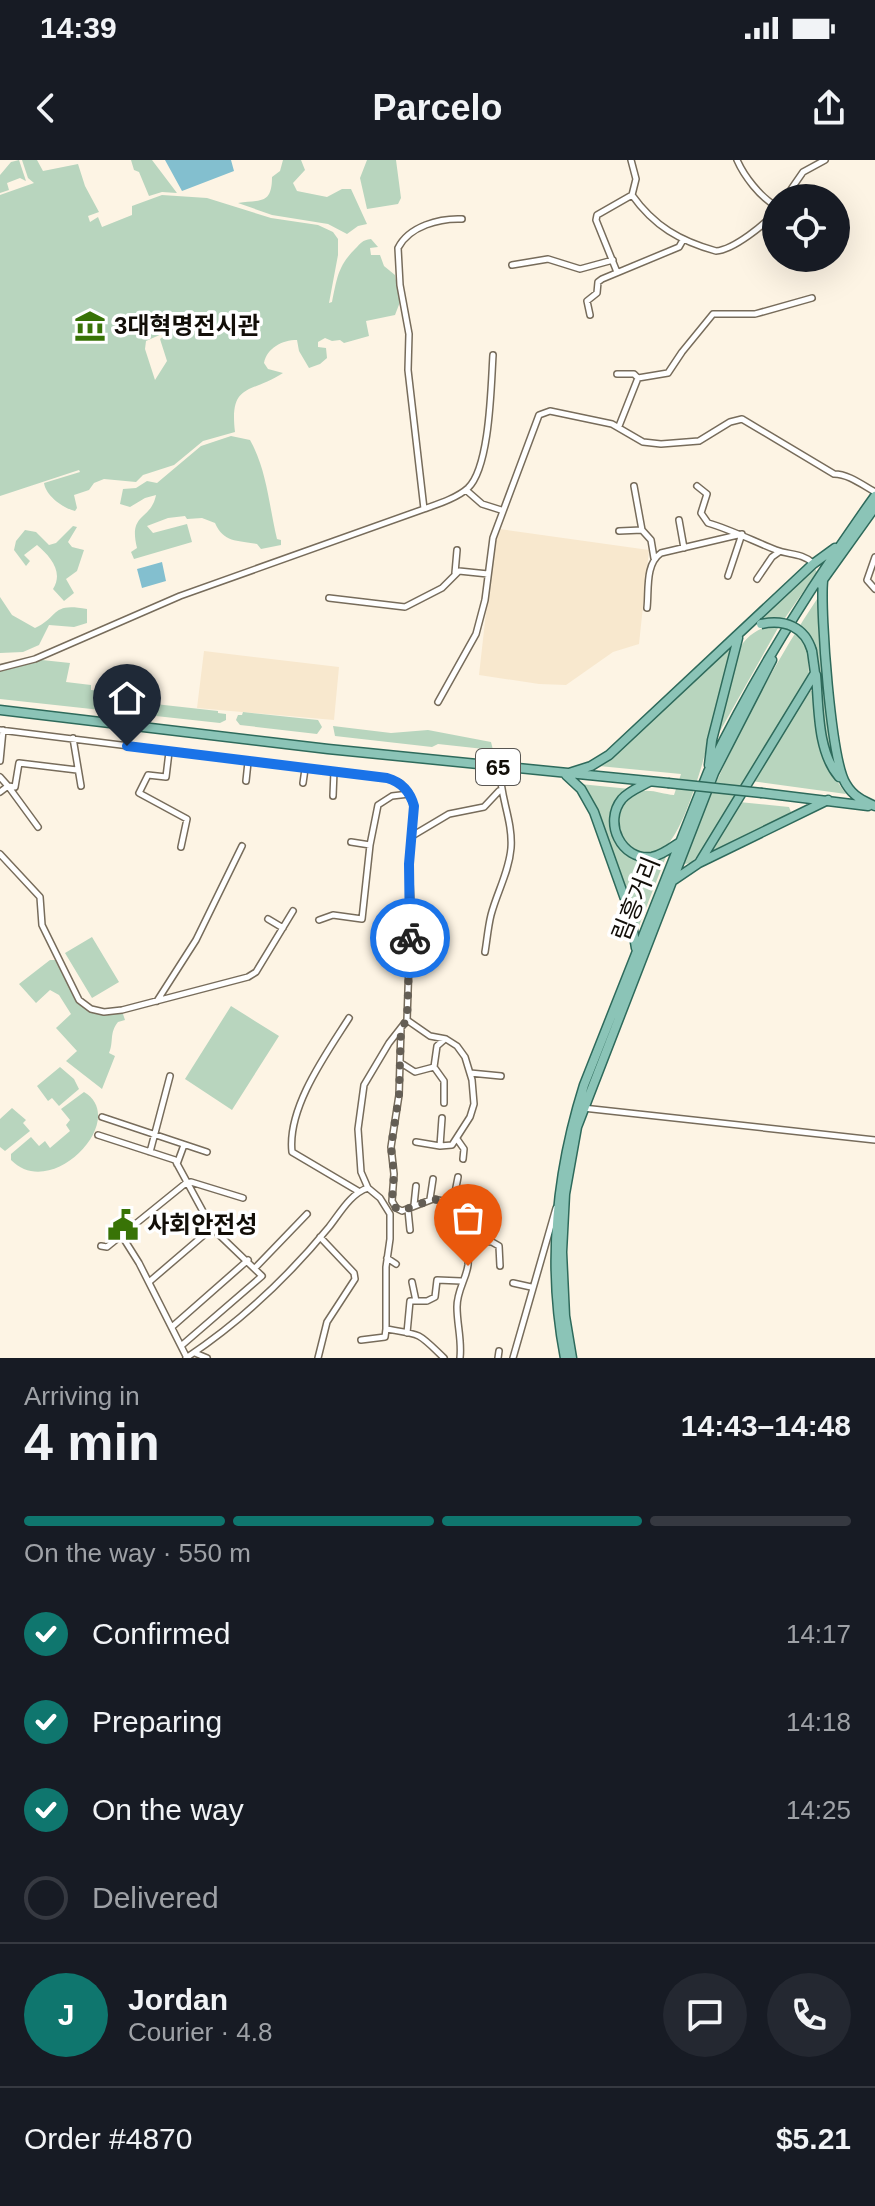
<!DOCTYPE html>
<meta charset="utf-8">
<style>
:root{--surface:#171b24;--page:#242831;--text:#f1f3f6;--muted:#9ea1a6;--line:#363941;--accent:#0f766e}
body{margin:0;font-family:Arial,"Noto Sans KR",sans-serif;background:var(--page);color:var(--text);height:100vh;display:flex;flex-direction:column;font-size:30px;white-space:nowrap}
*{box-sizing:border-box;margin:0}
p{font-size:26px;color:var(--muted)}
.icon{flex:none;width:44px;height:44px;fill:none;stroke:currentColor;stroke-width:2;stroke-linecap:round;stroke-linejoin:round}
.map{position:relative;height:1198px;overflow:hidden}
.drawer{display:flex;flex-direction:column;background:var(--surface);flex:1}
.drawer>*{flex:none}
.buttons{position:absolute;left:762px;top:24px;display:grid;gap:16px}
.buttons a{display:grid;place-items:center;width:88px;height:88px;border-radius:50%;background:var(--surface);box-shadow:0 8px 32px #0002;font-size:40px}
.pin{position:absolute;display:grid;place-items:center;width:68px;height:68px;color:#fff;margin:-82px -34px;border-radius:50% 50% 50% 0;rotate:-45deg;box-shadow:0 0 8px #0007}
.pin .icon{rotate:45deg}
.courier{position:absolute;display:grid;place-items:center;width:80px;height:80px;margin:-40px;border:6px solid #1a73e8;border-radius:50%;background:#fff;color:#222;box-shadow:0 2px 10px #0007}
.overview em{font-style:normal;font-weight:700}
.overview div{display:flex;flex-direction:column-reverse}
.overview{display:flex;align-items:center;justify-content:space-between;height:136px;padding:0 24px}
h1{font-size:52px;font-weight:700;line-height:60px}
.bar{display:grid;grid-template-columns:repeat(4,1fr);gap:12px 8px;align-content:center;height:96px;padding:0 24px}
.bar i{height:10px;border-radius:6px;background:var(--line)}
.bar .active{background:var(--accent)}
.bar p{grid-column:span 4}
.line{display:flex;align-items:center;gap:20px;padding:0 24px;border-top:2px solid var(--line)}
.line div{flex:1}
.round{display:grid;place-items:center;flex:none;width:84px;height:84px;border-radius:42px;background:var(--page)}
ol{padding:0 24px;list-style:none}
li{display:flex;align-items:center;gap:24px;height:88px}
li p{margin-inline-start:auto}
li .icon{padding:8px;border-radius:50%;background:var(--accent);color:#fff;stroke-width:4}
li:last-child{color:var(--muted)}
li i{width:44px;height:44px;border:4px solid var(--line);border-radius:50%}
.status{display:flex;justify-content:space-between;align-items:center;height:56px;padding:0 40px;background:var(--surface);direction:ltr}
.status svg{height:22px;fill:currentColor}
header{display:flex;justify-content:space-between;align-items:center;height:104px;padding:0 24px;background:var(--surface);font-size:36px;font-weight:700}
.map>svg:first-child{display:block}
.built{fill:#f8e8ce}
.green{fill:#b8d5be;fill-rule:evenodd}
.water{fill:#83bfcf}
.lines{fill:none;stroke-linecap:round;stroke-linejoin:round}
.street-casing{stroke:#776c5b;stroke-width:8}
.primary-casing{stroke:#2e6a5b;stroke-width:11}
.street{stroke:#fff;stroke-width:5}
.primary{stroke:#8bc4b7;stroke-width:8}
.primary-bridge-casing{stroke:#2e6a5b;stroke-width:11;stroke-linecap:butt}
.primary-bridge{stroke:#8bc4b7;stroke-width:8}
.done{stroke:#645e55;stroke-width:8;stroke-dasharray:0 14.4}
.route{stroke:#1a73e8;stroke-width:10}
.labels{text-anchor:middle;stroke-width:7;stroke-linejoin:round;paint-order:stroke}
.shield{fill:#fff;stroke:#595652;stroke-width:2}
.shield-label{font-size:22px;font-weight:bold;fill:#120e08}
.poi-label{font-size:24px;font-weight:bold;fill:#120e08;stroke:#fff;text-anchor:start}
.street-label{font-size:24px;fill:#120e08;stroke:#fff}
</style>
<div class="status"><b>14:39</b><svg viewBox="0 0 49 12"><path d="M0 12V9h3v3zM5 12V6h3v6zM10 12V3h3v9zM15 12V0h3v12zM26 1h20v11H26zM47 4h2v5h-2z"/></svg></div>
<header><svg class="icon" aria-label="back" viewBox="0 0 24 24"><path d="M15 5l-7 7 7 7"/></svg>Parcelo<svg class="icon" aria-label="share" viewBox="0 0 24 24"><path d="M12 15V3M7 8l5-5 5 5M5 13v7h14v-7"/></svg></header>
<div class="map">
<svg width="875" height="1198" viewBox="0 0 875 1198">
<rect width="100%" height="100%" fill="#fdf4e4"/>
<path class="built" d="M500,369L649,390L639,484L613,492L566,525L539,524L479,515L494,381Z
M204,491L339,507L334,560L197,548Z"/>
<path class="green" d="M19,0L26,21L20,18L7,23L9,30L0,33V15L11,2Z
M22,0H37L43,11L78,4L85,26L99,52L88,56L90,62L98,57L102,67L132,55V46L162,35L207,38L271,58L318,65L333,72L338,79V95L329,143L332,142C337,118 338,106 355,89C361,83 362,80 371,79L378,87L370,88L371,95H380L384,106L395,115L400,142L395,155L366,161L369,176L344,183L340,180L332,181L325,178L318,182V187L326,188L327,198L320,204L309,208L299,191L297,180C282,180 267,188 264,203L268,209L283,213C251,234 229,222 235,272L203,281L174,305L143,315L136,322L104,319L94,323L89,330L74,335L77,348L75,351C63,348 46,336 44,323L80,312L79,310L0,336V35L34,23L28,18ZM173,169L160,179L167,201L155,220L145,189L146,181Z
M131,0H152L177,33L162,32L149,36L139,12L134,10Z
M283,0H301L305,10L293,23L297,31L327,37L342,29H351L367,64L358,66L347,74L328,64L272,55L238,43C259,39 272,46 272,17L280,11Z
M367,0H396L401,38L398,44L367,49L360,18Z
M231,276L250,280C267,310 269,346 277,379L281,380V385L261,389L257,384C237,380 224,383 215,363L202,358L187,359L185,356L168,358L147,366L153,373L187,364L192,382L134,399L131,392L137,388C128,352 151,361 156,335L145,338L130,347L120,344L123,329L136,328L147,321L157,323L201,286Z
M73,366L77,367L68,382L72,387L84,390L77,411L66,419L74,433L64,441L53,429C64,412 50,396 37,385L24,395L30,401L26,406L14,390L16,381L25,370L36,372L49,385L56,383Z
M814,407L817,412L778,468L715,580L736,496C742,482 749,474 763,468L760,459Z
M819,436L834,598L832,600L825,576L816,489L808,492L809,518L708,684L691,703L685,704L683,701C720,607 763,520 819,436Z
M0,437L12,455L35,468C60,456 51,442 87,449V463L74,467L49,465L39,485L23,492L0,493Z
M724,491H729L730,495C721,531 691,673 662,689C622,711 598,645 638,632C650,628 662,634 674,635L681,614L599,606Z
M42,500L70,503L66,522L91,525V530L107,531V536L128,538V541L218,551V553L226,554V560L220,563L0,539V511Z
M810,531H814C820,576 818,596 846,634L751,621Z
M243,552L318,560L322,567L317,574L240,565L236,560L238,555H242Z
M333,566L391,573L428,570L491,582L493,590L438,584L432,587L335,576Z
M580,624L630,629L612,654L629,694H667L637,771L633,753Z
M739,642L789,647L791,652L715,694H710Z
M92,777L119,822L92,838L65,793Z
M50,800H55L79,844L89,852L123,854L125,860L118,862C109,873 114,882 109,893L115,896L102,929L66,901L77,891L56,868L71,854L59,835L50,830L36,843L19,824Z
M231,846L279,876L232,950L185,919Z
M60,907L74,919L79,929L59,946L52,938L48,941L37,926Z
M84,932C130,959 52,1042 11,1000V994L31,977L39,986L45,981L50,988L70,971L66,965L70,960L61,949Z
M12,948L26,960L23,963L30,971L5,991L0,987V959Z"/>
<path class="water" d="M165,0H231L234,11L182,31Z
M162,402L166,421L142,428L137,409Z"/>
<g class="lines">
<defs>
<path id="street" d="M737,0C744,16 760,37 776,46
M632,35C654,66 680,81 716,91C733,90 766,64 776,51
M785,38L803,12L825,0
M512,105L548,99L580,109L613,100
M617,112L596,60L597,55L632,35L636,19L631,0
M590,155L587,141L597,133L598,122L602,119L679,87L683,80
M617,214H634L638,218L668,213L682,192L713,154H755L812,138
M619,266L638,218
M634,326L642,370L651,380L654,398
M697,326L707,334L701,353L708,363C732,370 753,381 776,390C789,395 802,393 813,403
M466,330L482,344L501,350
M424,349L408,210L409,174L400,125L398,88C409,66 440,58 462,59
M679,360L684,388
M619,371L642,370
M875,397L867,420L875,429
M455,413L457,390
M757,419L772,397L779,392
M329,438L405,447L442,428L459,411L488,414
M647,448C649,430 645,404 661,393L742,374L728,416
M0,508L35,499L180,436L424,349C438,344 457,338 468,328C490,307 491,226 493,195
M438,542L476,474L485,440L493,378L539,255L550,251L612,264L643,282L661,284L699,281L730,262L742,259L834,314C848,314 861,324 875,332
M0,570L387,618L400,623L409,633
M73,578L81,626
M169,592L166,617L148,615L139,633L187,659L181,687
M0,601L3,570
M0,617L8,626L15,627L19,603L77,610
M246,621L248,602
M303,623L305,609
M0,632L8,626L38,667
M333,636L334,611
M412,676L449,654L484,647L499,631
M351,682L370,685L378,645L392,636L409,634L414,646L409,704L411,745L407,860L389,883L364,925L358,969L361,1012L368,1028L380,1038L390,1054V1079L386,1107V1169L385,1177L361,1180
M0,694L40,737L42,765L79,840L91,849L104,852L122,850L248,817L256,812L293,751
M268,759L283,768
M319,760L333,755L362,759L370,685
M485,792C487,780 488,767 491,755C497,732 509,712 511,688C513,660 499,635 500,607
M157,841L196,780L242,686
M349,858C326,894 287,948 292,992L358,1031
M407,860L430,876L446,879L457,886L465,897L472,920L474,944L470,957L452,985L440,986L416,982
M401,868L399,935L391,987L394,1014L392,1041L396,1048L402,1051L433,1039L453,1043C458,1063 470,1084 468,1105C466,1120 457,1130 457,1147C457,1165 462,1180 460,1198
M401,903L415,912L434,907
M470,913L501,916
M444,943V921L434,907L437,886L445,879
M583,948L875,980
M102,957L207,992
M98,975L175,1000L212,1068L262,1116L181,1186
M457,979L464,989L463,999
M440,986L442,958
M150,992L170,916
M177,1004L184,985
M430,1039L433,1019
M453,1043L458,1017
M414,1045L416,1026
M408,1050L410,1070
M462,1073L482,1072L483,1057
M122,1076L139,1103L187,1198
M465,1080L492,1082L499,1086L500,1106
M101,1086L107,1087L186,1023L191,1022L243,1038
M387,1098L396,1104
M255,1108L307,1054
M149,1122L212,1068
M412,1122L416,1141
M513,1123L531,1127
M173,1166L248,1100
M386,1169C423,1175 417,1172 444,1198
M407,1173L410,1141H427L435,1137L437,1120L461,1121
M195,1193L207,1198
M186,1198C240,1162 288,1117 329,1067C340,1053 351,1033 368,1028
M318,1198L327,1162L355,1119L354,1113L320,1077
M498,1198L499,1191
M513,1198L556,1048"/>
<path id="primary" d="M823,421C820,452 831,601 846,624C853,636 863,641 875,646
M820,424L875,347
M816,515C819,548 817,591 839,617
M0,550L328,589L668,623
M709,605L712,580L738,478
M569,613L591,606L609,595L813,404L835,388
M566,615L581,629L594,652L630,753L636,788
M649,622C640,627 629,631 622,639C603,662 621,701 652,697C662,695 671,688 680,682
M762,633L868,646
M699,703L815,513L812,491
M671,722L699,703L828,640
M565,1198C547,1106 556,1014 584,925L708,612C755,514 812,424 875,336
M572,1198L565,1156L562,1092L565,1034L577,967L714,613L772,500"/>
</defs>
<use href="#street" class="street-casing"/>
<use href="#primary" class="primary-casing"/>
<use href="#street" class="street"/>
<use href="#primary" class="primary"/>
<defs>
<path id="primary-bridge" d="M761,464C785,459 805,467 812,491
M668,623L762,633"/>
</defs>
<use href="#primary-bridge" class="primary-bridge-casing"/>
<use href="#primary-bridge" class="primary-bridge"/>
</g>
<g class="lines">
<path class="done" d="M410,778L407,860L401,868L399,935L391,987L394,1014L392,1041L396,1048L402,1051L433,1039L453,1043L463,1075L468,1106"/>
<path class="route" d="M127,586L387,618C401,622 410,631 414,646L409,704L410,778"/>
</g>
<defs>
<symbol id="museum-bare" viewBox="-9 -9 18 18"><path d="M0-6L6-3V-2H-6V-3ZM-5-1h2V3h-2ZM-1-1h2V3h-2ZM3-1h2V3H3ZM-6 4H6V6H-6Z" fill="#387306" stroke="#fff" stroke-width="2.5" paint-order="stroke"/></symbol>
<symbol id="civic-bare" viewBox="-9 -9 18 18"><path d="M-.6-6.5H3V-4.5H.6V-3L4-1V1h2V6H-6V1h2V-1L-.6-3ZM-1.2 2.5V6h2.4V2.5Z" fill="#387306" stroke="#fff" stroke-width="2.5" paint-order="stroke"/></symbol>
</defs>
<g fill-rule="evenodd">
<use href="#museum-bare" x="68" y="144" width="44" height="44"/>
<use href="#civic-bare" x="101" y="1043" width="44" height="44"/>
</g>
<g class="labels">
<rect class="shield" x="476" y="589" width="44" height="36" rx="6"/>
<g class="shield-label">
<text x="498" y="615">65</text>
</g>
<g class="poi-label">
<text x="114" y="174">3대혁명전시관</text>
<text x="147" y="1073">사회안전성</text>
</g>
<g class="street-label">
<text transform="translate(636 739) rotate(-68)" y="8">림흥거리</text>
</g>
</g>
</svg>
<div class="buttons">
<a><svg class="icon" aria-label="locate" viewBox="0 0 24 24"><circle cx="12" cy="12" r="6"/><path d="M12 2v4M12 18v4M2 12h4M18 12h4"/></svg></a>
</div>
<div class="pin" style="left:468px;top:1106px;background:#ea580c"><svg class="icon" aria-label="bag" viewBox="0 0 24 24"><path d="M5 8h14l-1 12H6zM9 8a3 3 0 0 1 6 0"/></svg></div>
<div class="pin" style="left:127px;top:586px;background:#1f2937"><svg class="icon" aria-label="home" viewBox="0 0 24 24"><path d="M3 11l9-7 9 7M6 9v11h12V9"/></svg></div>
<div class="courier" style="left:410px;top:778px"><svg class="icon" aria-label="bike" viewBox="0 0 24 24"><circle cx="6" cy="16" r="4"/><circle cx="18" cy="16" r="4"/><path d="M6 16l4-8h5l3 8M10 8l3 8H6M13 5h3"/></svg></div>
</div>
<section class="drawer">
<div class="overview"><div><h1>4 min</h1><p>Arriving in</p></div><em>14:43–14:48</em></div>
<div class="bar"><i class="active"></i><i class="active"></i><i class="active"></i><i></i><p>On the way · 550 m</p></div>
<ol>
<li><svg class="icon" aria-label="check" viewBox="0 0 24 24"><path d="M5 12l5 5 9-10"/></svg>Confirmed<p>14:17</p></li>
<li><svg class="icon" aria-label="check" viewBox="0 0 24 24"><path d="M5 12l5 5 9-10"/></svg>Preparing<p>14:18</p></li>
<li><svg class="icon" aria-label="check" viewBox="0 0 24 24"><path d="M5 12l5 5 9-10"/></svg>On the way<p>14:25</p></li>
<li><i></i>Delivered</li>
</ol>
<div class="line" style="height:144px"><b class="round" style="background:var(--accent);color:#fff">J</b><div><b>Jordan</b><p>Courier · 4.8</p></div><a class="round"><svg class="icon" aria-label="chat" viewBox="0 0 24 24"><path d="M4 5h16v11H9l-5 4z"/></svg></a><a class="round"><svg class="icon" aria-label="phone" viewBox="0 0 24 24"><path d="M5 4h4l2 5-3 2q2 4 5 5l2-3 5 2v4C11 20 4 13 5 4z"/></svg></a></div>
<div class="line" style="height:104px"><div>Order #4870</div><b>$5.21</b></div>
</section>
